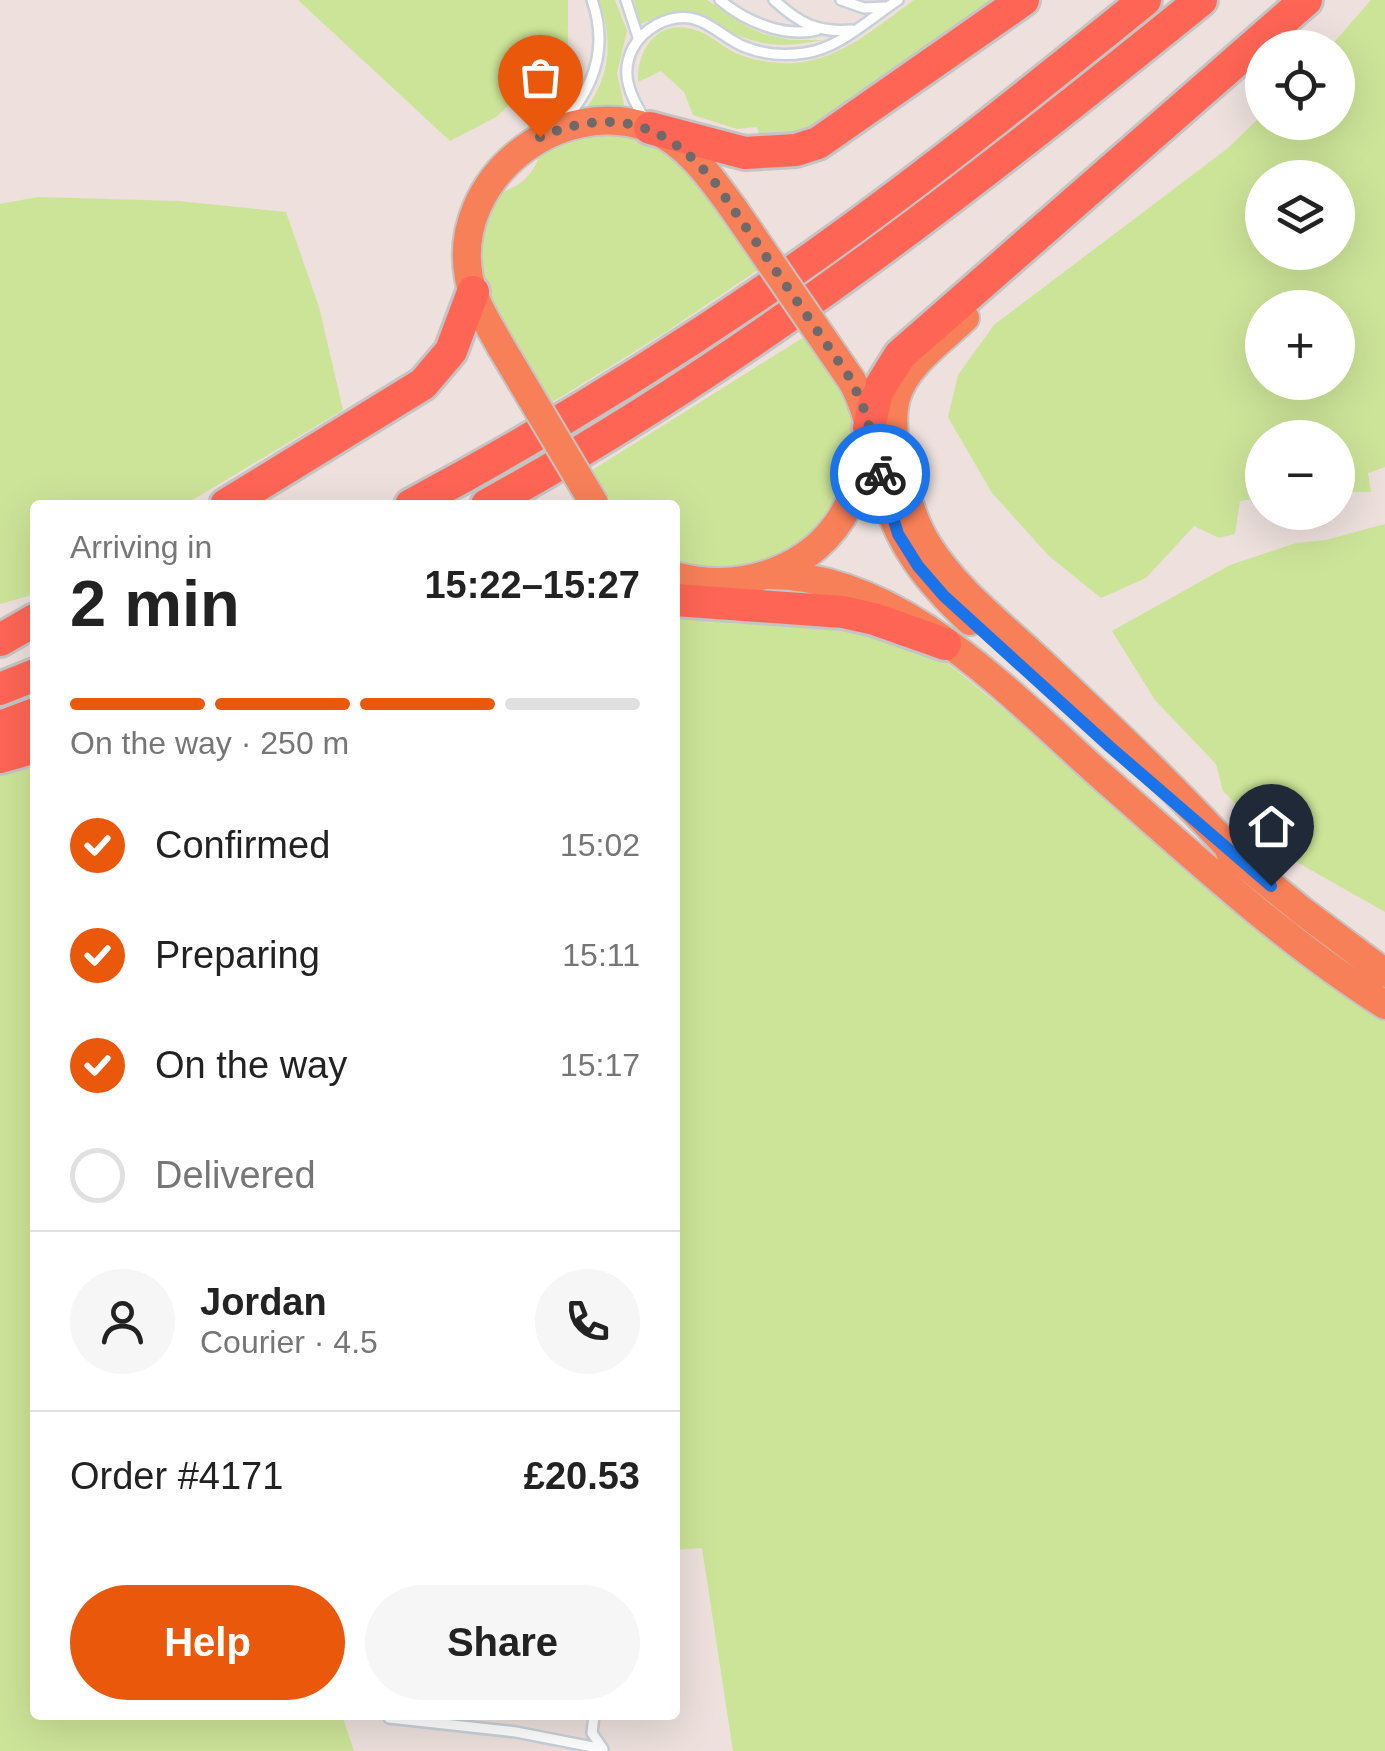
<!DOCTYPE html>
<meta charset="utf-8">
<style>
:root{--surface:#fff;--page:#f6f6f6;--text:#222;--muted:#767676;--line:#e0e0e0;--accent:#ea580c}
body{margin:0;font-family:Arial,sans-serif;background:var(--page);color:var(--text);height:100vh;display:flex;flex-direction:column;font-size:38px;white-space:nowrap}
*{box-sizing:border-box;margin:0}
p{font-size:32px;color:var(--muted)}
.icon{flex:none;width:55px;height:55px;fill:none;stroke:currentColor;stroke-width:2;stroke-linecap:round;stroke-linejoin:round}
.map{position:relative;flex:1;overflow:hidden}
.drawer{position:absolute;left:30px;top:500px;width:650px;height:1220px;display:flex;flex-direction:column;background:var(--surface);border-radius:10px;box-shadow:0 10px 40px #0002}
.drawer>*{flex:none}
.buttons{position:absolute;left:1245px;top:30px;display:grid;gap:20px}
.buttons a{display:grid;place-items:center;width:110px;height:110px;border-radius:50%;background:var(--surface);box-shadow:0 10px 40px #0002;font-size:50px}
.pin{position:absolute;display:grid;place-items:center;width:85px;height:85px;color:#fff;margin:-102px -42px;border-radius:50% 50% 50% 0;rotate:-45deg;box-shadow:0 0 10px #0007}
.pin .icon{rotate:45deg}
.courier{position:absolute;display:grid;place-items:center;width:100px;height:100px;margin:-50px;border:8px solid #1a73e8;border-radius:50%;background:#fff;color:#222;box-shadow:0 2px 12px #0007}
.overview em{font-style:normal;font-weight:600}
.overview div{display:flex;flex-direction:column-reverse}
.overview{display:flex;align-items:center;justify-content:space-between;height:170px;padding:0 40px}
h1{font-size:65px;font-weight:600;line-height:75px}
.bar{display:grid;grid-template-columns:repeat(4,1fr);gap:15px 10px;align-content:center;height:120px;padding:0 40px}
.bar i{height:12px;border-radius:8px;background:var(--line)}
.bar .current{background:var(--accent)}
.bar p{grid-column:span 4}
.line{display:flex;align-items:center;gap:25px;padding:0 40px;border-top:2px solid var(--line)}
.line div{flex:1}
.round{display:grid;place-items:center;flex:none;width:105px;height:105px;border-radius:52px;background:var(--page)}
ol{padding:0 40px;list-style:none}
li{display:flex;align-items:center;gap:30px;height:110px}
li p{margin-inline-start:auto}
li .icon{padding:10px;border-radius:50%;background:var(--accent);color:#fff;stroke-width:4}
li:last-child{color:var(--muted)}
li i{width:55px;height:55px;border:5px solid var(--line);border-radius:50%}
.action{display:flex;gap:20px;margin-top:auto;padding:20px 40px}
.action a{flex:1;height:115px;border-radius:60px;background:var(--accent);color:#fff;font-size:40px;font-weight:600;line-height:115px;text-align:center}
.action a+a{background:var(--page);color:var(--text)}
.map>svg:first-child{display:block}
.green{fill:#cce498;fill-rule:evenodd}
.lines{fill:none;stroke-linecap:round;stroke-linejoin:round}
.service-casing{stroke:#c8d0d9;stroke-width:14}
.trunk-casing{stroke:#c4c4c4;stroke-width:32}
.motorway-casing{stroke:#c4c4c4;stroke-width:38}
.service{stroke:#fff;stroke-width:9}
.trunk{stroke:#f88058;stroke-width:28}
.motorway{stroke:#ff6555;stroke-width:32}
.trunk-bridge-casing{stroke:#c4c4c4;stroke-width:32;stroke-linecap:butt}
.trunk-bridge{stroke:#f88058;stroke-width:28}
.done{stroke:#6f6a69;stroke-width:10;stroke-dasharray:0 18}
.route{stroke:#1a73e8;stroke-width:12}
</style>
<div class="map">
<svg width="1385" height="1751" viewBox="0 0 1385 1751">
<rect width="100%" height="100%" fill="#ede0dd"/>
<path class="green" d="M298,0H568V61L552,66L496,117L450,141Z
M599,0H615L627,31L617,73L625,109L586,108C612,75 612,38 599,0Z
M634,0H707L748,27L764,34L791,40H824C801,44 778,48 755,41C705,27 698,0 640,24Z
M914,0H1005L811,131L772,142L759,135L757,127L737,129L693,115L684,92L661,71L638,82C637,46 661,15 701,32C715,38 726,50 741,55C756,61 777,64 794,63C841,60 877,26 914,0Z
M1371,0H1385V467L1368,473L1371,492H1338V438H1262V498L1240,501L1235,534L1219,538L1194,526L1146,578L1101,598L1049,556L992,493L948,417L958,375L994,325L1228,148L1262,115V122H1338V48L1330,47ZM1262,178H1338V252H1262ZM1262,308H1338V382H1262Z
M587,136C662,131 681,162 726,213L721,217L758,270L666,332L548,405L483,288L481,241L500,192C520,188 535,173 540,153Z
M38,197L179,201L286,212L319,307L343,410L184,505H35V594L0,604V204Z
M804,337C819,359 843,383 850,409C857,430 852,458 844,478C813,554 755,581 675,562V505H610L589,472Z
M1385,524V912L1288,857L1223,791L1216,764L1155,700L1112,631L1230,565L1296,543L1326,540Z
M675,611L832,620L940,657L1027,728L1140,830L1322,979L1385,1021V1751H733L702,1548L675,1550Z
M35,761V1715H342L354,1751H0V771Z"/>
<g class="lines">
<defs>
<path id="service" d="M626,0L638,37
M720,0C745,21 783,38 817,30
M774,0C799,23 817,33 852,30
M841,0L864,8L885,7
M645,120C631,97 619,74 633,48C643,29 667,15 690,18C709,21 727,40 745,47C763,54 785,56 805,53C840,48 869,19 898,0
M564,121C596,85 608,45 592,0
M594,1715L592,1733L603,1749
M389,1718L516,1732L603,1749"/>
<path id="trunk" d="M965,318C942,340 905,365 896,398C886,434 907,513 927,544C956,591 1003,626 1043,664C1111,728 1179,792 1242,862
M501,347C489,325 474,303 469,278C450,179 560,93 652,129C688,144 711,178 733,208
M852,381C870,413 874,451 883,486C897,543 927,581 970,621
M768,575C902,574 1012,697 1106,780C1195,858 1284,941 1385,1005
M675,576C741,594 816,570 848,506C858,484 863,461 867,438
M1230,852L1301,910L1385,973"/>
<path id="motorway" d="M650,128L745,153L796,150L818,143L1023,0
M869,428L877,392L900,355L1306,0
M226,505L423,384L451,351L473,292
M411,505C550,431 684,348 813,257C927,176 1036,88 1145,0
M487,505C744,364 974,184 1201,0
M675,600L843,612L874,619L945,644
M0,640L35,620
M0,689L35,675
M0,727L35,714
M0,757L35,747"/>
</defs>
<use href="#service" class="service-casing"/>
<use href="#trunk" class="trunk-casing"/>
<use href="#motorway" class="motorway-casing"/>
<use href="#service" class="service"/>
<use href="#trunk" class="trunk"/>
<use href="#motorway" class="motorway"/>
<defs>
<path id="trunk-bridge" d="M733,208L852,381
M501,347L595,505"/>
</defs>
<use href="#trunk-bridge" class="trunk-bridge-casing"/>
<use href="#trunk-bridge" class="trunk-bridge"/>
</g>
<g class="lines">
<path class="done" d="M540,137C614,106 667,123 716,184L852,381L866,414L880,474"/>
<path class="route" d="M880,474L898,534L918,566L944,596L1110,747L1271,886"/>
</g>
</svg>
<div class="buttons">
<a><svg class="icon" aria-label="locate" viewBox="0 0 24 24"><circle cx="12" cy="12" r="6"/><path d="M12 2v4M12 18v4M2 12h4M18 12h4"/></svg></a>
<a><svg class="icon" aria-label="layers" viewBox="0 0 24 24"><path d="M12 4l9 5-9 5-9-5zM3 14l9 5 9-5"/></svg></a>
<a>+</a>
<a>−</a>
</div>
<div class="pin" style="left:540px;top:137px;background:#ea580c"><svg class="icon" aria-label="bag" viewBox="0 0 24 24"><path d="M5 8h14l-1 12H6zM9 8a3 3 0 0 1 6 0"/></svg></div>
<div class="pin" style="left:1271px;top:886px;background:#1f2937"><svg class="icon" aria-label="home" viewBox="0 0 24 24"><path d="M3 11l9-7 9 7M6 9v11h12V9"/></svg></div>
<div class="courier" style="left:880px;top:474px"><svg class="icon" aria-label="bike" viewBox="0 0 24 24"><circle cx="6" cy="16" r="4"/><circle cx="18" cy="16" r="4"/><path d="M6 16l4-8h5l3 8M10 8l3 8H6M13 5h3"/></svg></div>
<section class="drawer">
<div class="overview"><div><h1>2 min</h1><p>Arriving in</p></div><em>15:22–15:27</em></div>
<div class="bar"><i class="current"></i><i class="current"></i><i class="current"></i><i></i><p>On the way · 250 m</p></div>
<ol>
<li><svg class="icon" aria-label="check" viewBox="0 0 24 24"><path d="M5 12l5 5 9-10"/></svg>Confirmed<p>15:02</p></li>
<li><svg class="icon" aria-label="check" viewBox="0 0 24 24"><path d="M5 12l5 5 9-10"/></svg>Preparing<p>15:11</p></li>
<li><svg class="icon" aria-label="check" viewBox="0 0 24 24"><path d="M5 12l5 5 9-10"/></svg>On the way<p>15:17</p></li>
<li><i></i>Delivered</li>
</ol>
<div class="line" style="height:180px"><a class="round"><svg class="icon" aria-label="person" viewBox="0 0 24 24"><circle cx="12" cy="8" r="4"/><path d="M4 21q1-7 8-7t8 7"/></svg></a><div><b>Jordan</b><p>Courier · 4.5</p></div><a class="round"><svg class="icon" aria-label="phone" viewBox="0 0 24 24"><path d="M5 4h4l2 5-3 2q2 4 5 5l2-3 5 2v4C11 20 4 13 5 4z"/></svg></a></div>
<div class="line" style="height:130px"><div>Order #4171</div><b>£20.53</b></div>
<div class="action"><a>Help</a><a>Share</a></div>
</section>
</div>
